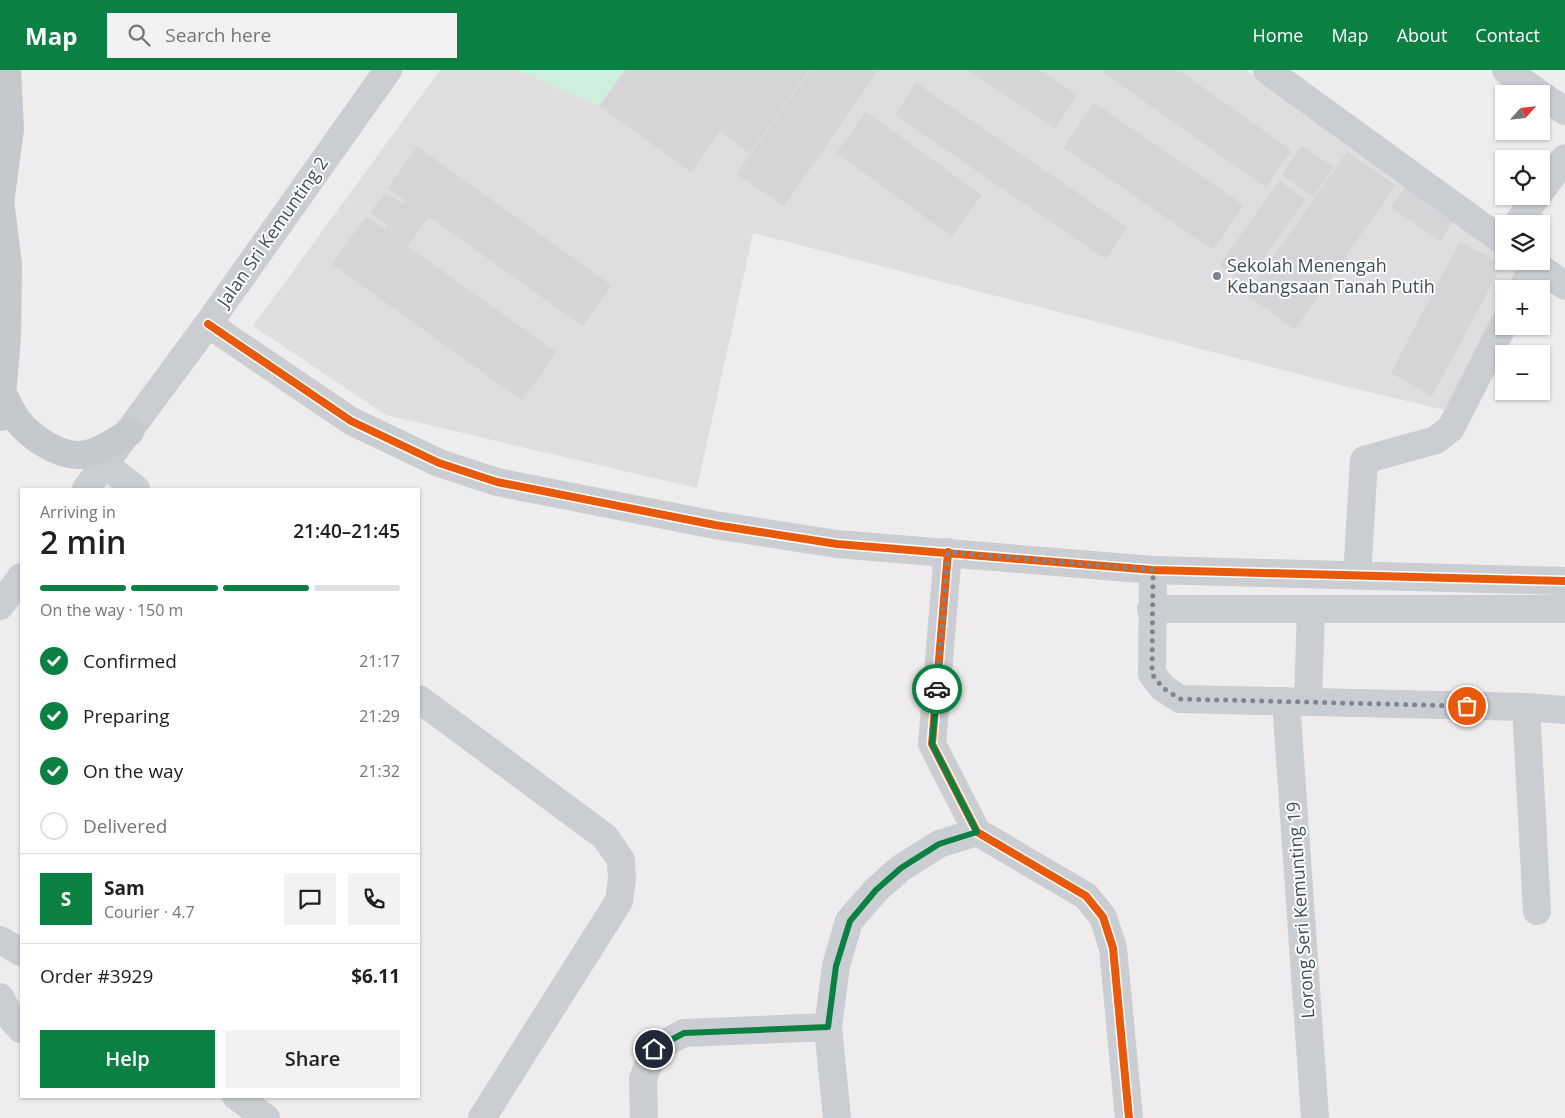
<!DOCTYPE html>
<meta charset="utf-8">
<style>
:root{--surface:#fff;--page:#f2f2f2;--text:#202124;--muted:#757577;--line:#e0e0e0;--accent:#0b8043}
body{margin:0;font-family:"Open Sans",sans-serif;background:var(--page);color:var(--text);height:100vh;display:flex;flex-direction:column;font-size:19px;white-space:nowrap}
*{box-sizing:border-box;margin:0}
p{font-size:16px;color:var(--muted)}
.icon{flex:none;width:28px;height:28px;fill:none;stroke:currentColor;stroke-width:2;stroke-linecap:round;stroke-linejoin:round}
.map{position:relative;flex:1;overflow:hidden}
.sheet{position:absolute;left:20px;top:418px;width:400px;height:610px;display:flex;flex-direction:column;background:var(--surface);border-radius:0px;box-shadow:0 1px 4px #0004}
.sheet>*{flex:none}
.needle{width:32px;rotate:63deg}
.buttons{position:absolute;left:1495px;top:15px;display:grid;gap:10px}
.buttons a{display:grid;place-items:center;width:55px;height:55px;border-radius:0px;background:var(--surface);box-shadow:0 1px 4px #0004;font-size:25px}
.pin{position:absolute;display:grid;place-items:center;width:42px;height:42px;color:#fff;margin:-21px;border:2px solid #fff;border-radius:50%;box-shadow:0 1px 5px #0007}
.courier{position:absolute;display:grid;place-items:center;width:50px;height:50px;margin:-25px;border:4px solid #0b8043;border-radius:50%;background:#fff;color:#222;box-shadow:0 1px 6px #0007}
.overview em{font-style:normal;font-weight:600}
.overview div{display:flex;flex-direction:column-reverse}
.overview{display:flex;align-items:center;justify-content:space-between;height:85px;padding:0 20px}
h1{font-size:32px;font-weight:600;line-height:38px}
.bar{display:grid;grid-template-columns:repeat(4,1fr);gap:8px 5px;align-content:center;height:60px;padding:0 20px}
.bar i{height:6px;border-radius:4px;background:var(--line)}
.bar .selected{background:var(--accent)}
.bar p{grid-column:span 4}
.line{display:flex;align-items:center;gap:12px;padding:0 20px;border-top:1px solid var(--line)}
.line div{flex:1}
.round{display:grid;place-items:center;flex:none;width:52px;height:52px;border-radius:0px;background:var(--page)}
ol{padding:0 20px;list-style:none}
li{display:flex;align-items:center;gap:15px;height:55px}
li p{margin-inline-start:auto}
li .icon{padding:5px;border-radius:50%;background:var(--accent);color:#fff;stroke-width:4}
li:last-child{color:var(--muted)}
li i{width:28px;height:28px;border:2px solid var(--line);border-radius:50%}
.primary-button{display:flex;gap:10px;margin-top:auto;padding:10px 20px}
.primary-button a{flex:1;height:58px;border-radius:0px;background:var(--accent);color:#fff;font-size:20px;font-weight:600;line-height:58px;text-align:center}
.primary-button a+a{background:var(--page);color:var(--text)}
header{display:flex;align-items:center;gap:30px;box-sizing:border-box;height:70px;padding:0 25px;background:var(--accent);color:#fff}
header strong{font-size:24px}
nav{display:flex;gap:28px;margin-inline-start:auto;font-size:18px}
.search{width:350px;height:45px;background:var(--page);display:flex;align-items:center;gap:12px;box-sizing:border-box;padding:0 18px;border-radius:0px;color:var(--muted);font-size:19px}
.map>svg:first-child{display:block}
.education{fill:#dfddde}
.green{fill:#ceefde}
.building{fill:#d5d4d7;stroke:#dfdedf}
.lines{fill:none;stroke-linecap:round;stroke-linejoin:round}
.minor{stroke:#cacdd1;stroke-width:28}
.major{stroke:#c5c8cd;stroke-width:28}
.cycleway-casing{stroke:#fff;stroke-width:11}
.cycleway{stroke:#e8590c;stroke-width:8}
.done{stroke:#7f858d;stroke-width:5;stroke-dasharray:0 9}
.route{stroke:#0b8043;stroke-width:6}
.poi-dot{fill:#7f858d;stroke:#fff;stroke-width:2}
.labels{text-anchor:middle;stroke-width:4;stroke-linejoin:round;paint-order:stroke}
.street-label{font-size:18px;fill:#434d5a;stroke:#fff}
.poi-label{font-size:18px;fill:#434d5a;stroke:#fff;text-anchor:start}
</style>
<header>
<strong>Map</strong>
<div class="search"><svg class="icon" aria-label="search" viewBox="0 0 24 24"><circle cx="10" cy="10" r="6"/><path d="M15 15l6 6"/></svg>Search here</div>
<nav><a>Home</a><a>Map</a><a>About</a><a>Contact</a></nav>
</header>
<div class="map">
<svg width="1565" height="1048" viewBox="0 0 1565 1048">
<rect width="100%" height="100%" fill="#eeecec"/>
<path class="education" d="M440,0H1246L1504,181V191H1519L1522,193L1508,219H1504V228L1445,340L1352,318L753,163L697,418L386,345L253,256Z"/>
<path class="green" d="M516,0H625L599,36Z"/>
<path class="building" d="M625,0H810L750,84L720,62L691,103L599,36Z
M810,0H879L784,137L736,104Z
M966,0H1041L1078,25L1055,59Z
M1099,0H1179L1292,80L1266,118Z
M916,12L1128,157L1106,190L894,45Z
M1094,32L1244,135L1213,180L1063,78Z
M866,41L982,125L952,167L836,83Z
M1302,75L1334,97L1313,127L1281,105Z
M417,76L612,215L583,257L429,147L408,176L557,282L522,331L331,194L366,146L385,159L387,155L370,142L385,122L403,134L405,131L387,119Z
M1347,81L1396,115L1295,260L1246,225Z
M1279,110L1306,129L1246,215L1219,195Z
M1405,116L1454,151L1440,172L1390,137Z
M1460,171L1503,194L1432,327L1390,303Z"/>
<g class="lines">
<path class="minor" d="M1267,0L1504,172
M1506,0L1540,24
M1541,25L1565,41
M1541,121L1565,88
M1517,154L1537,126
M1531,191L1565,216
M1522,219L1535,194
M208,254L351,351L439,393L497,412L715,455L837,474L1153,500L1565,511
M104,394L136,419
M86,419L208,254L388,0
M948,482L932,674L977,762L1086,826L1103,847L1113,878L1129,1048
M1153,500L1152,604L1163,618L1180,629L1526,637L1565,640
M1357,506L1364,390L1436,370L1451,358L1504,254
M0,536L21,507
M1151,539H1565
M419,629L605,767L621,790L622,809L619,831L482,1048
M1286,631L1315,1048
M1308,632L1311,539
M1526,637L1537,841
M0,870L21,882
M0,927L11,948L21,959
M236,1026L266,1048
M644,1048L643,1009L654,979L684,963L828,957
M837,1048L828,957L836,896L849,851L876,820L901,798L939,774L977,762"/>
<path class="major" d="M0,131L8,194L7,268L0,347
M0,134L10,59L7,0
M3,324C8,333 12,343 18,351C32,368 58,386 81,385C99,383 115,371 130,362"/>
<defs>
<path id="cycleway" d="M208,254L351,351L439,393L497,412L715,455L837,474L1153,500L1565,511
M948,482L932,674L977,762L1086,826L1103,847L1113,878L1129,1048"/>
</defs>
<use href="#cycleway" class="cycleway-casing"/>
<use href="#cycleway" class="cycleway"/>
</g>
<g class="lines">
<path class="done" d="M937,619L948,482L1153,500L1152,604L1163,618L1180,629L1467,636"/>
<path class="route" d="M654,979L684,963L828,957L836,896L850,851L876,820L901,798L939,774L977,762L932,674L937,619"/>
</g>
<circle class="poi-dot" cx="1217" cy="206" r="5"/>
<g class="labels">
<g class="street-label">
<text transform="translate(273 162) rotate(-55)" y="6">Jalan Sri Kemunting 2</text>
<text transform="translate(1301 840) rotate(-94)" y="6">Lorong Seri Kemunting 19</text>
</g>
<g class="poi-label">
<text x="1227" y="202">Sekolah Menengah<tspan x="1227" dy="21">Kebangsaan Tanah Putih</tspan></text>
</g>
</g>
</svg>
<div class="buttons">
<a><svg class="needle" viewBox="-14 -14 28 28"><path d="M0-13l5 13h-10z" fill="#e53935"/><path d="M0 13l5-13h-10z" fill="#757577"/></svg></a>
<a><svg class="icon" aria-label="locate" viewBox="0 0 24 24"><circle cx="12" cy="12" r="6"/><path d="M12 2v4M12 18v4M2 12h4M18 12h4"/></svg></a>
<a><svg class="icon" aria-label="layers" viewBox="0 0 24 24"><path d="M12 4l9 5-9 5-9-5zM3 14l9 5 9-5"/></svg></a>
<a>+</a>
<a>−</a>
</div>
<div class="pin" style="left:1467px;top:636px;background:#ea580c"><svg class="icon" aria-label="bag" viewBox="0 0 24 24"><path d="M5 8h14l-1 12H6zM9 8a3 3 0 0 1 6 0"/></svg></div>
<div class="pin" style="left:654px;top:979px;background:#1f2937"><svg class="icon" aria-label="home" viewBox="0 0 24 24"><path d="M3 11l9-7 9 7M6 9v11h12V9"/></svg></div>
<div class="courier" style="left:937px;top:619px"><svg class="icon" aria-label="car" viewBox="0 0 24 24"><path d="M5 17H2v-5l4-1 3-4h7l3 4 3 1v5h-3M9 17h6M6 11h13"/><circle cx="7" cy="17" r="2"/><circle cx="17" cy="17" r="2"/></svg></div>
<section class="sheet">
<div class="overview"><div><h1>2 min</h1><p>Arriving in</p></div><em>21:40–21:45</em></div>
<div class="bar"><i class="selected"></i><i class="selected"></i><i class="selected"></i><i></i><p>On the way · 150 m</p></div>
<ol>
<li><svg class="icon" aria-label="check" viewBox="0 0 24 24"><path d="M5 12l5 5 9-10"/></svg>Confirmed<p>21:17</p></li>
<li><svg class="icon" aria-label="check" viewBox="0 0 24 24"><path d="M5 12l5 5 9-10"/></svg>Preparing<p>21:29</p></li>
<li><svg class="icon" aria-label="check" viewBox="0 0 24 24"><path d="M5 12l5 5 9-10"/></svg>On the way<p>21:32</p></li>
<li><i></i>Delivered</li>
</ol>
<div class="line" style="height:90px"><b class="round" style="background:var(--accent);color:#fff">S</b><div><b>Sam</b><p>Courier · 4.7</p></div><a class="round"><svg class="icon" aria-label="chat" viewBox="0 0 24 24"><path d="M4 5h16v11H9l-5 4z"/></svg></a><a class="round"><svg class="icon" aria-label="phone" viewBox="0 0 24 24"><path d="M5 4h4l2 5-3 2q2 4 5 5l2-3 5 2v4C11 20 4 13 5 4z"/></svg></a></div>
<div class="line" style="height:65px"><div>Order #3929</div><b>$6.11</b></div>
<div class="primary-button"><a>Help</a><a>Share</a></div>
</section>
</div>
